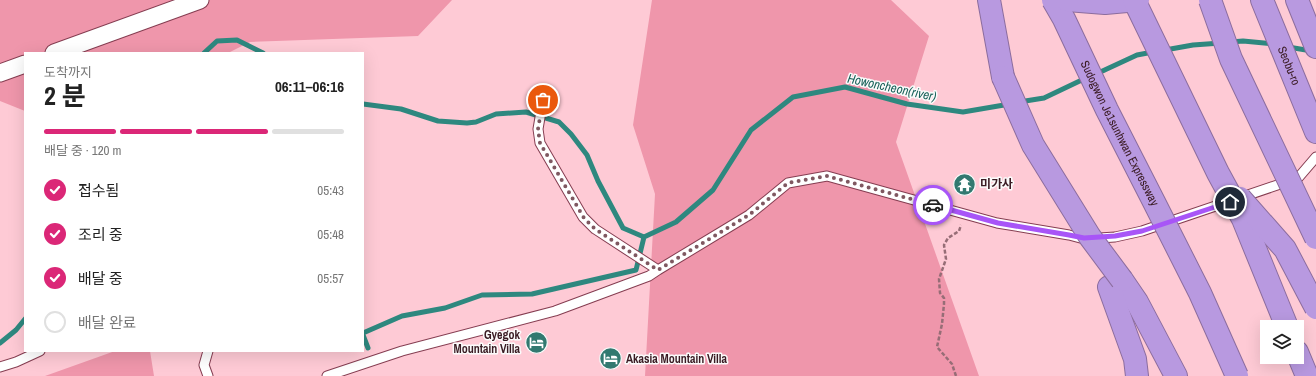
<!DOCTYPE html>
<html lang="ko">
<meta charset="utf-8">
<style>
:root{--surface:#fff;--page:#f2f2f2;--text:#222;--muted:#767676;--line:#e0e0e0;--accent:#db2777}
body{margin:0;font-family:"Archivo Narrow","Noto Sans KR",sans-serif;background:var(--page);color:var(--text);height:100vh;display:flex;flex-direction:column;font-size:15px;white-space:nowrap}
*{box-sizing:border-box;margin:0}
p{font-size:13px;color:var(--muted)}
.icon{flex:none;width:22px;height:22px;fill:none;stroke:currentColor;stroke-width:2;stroke-linecap:round;stroke-linejoin:round}
.map{position:relative;flex:1;overflow:hidden}
.details{position:absolute;left:24px;top:52px;width:340px;height:300px;display:flex;flex-direction:column;background:var(--surface);border-radius:0px;box-shadow:0 4px 16px #0002}
.details>*{flex:none}
.controls{position:absolute;left:1260px;top:320px;display:grid;gap:8px}
.controls a{display:grid;place-items:center;width:44px;height:44px;border-radius:0px;background:var(--surface);box-shadow:0 4px 16px #0002;font-size:20px}
.pin{position:absolute;display:grid;place-items:center;width:34px;height:34px;color:#fff;margin:-17px;border:2px solid #fff;border-radius:50%;box-shadow:0 1px 4px #0007}
.courier{position:absolute;display:grid;place-items:center;width:40px;height:40px;margin:-20px;border:3px solid #a855f7;border-radius:50%;background:#fff;color:#222;box-shadow:0 1px 5px #0007}
.head em{font-style:normal;font-weight:700}
.head div{display:flex;flex-direction:column-reverse}
.head{display:flex;align-items:center;justify-content:space-between;height:68px;padding:0 20px}
h1{font-size:26px;font-weight:700;line-height:30px}
.bar{display:grid;grid-template-columns:repeat(4,1fr);gap:6px 4px;align-content:center;height:48px;padding:0 20px}
.bar i{height:5px;border-radius:3px;background:var(--line)}
.bar .current{background:var(--accent)}
.bar p{grid-column:span 4}
ol{padding:0 20px;list-style:none}
li{display:flex;align-items:center;gap:12px;height:44px}
li p{margin-inline-start:auto}
li .icon{padding:4px;border-radius:50%;background:var(--accent);color:#fff;stroke-width:4}
li:last-child{color:var(--muted)}
li i{width:22px;height:22px;border:2px solid var(--line);border-radius:50%}
.map>svg:first-child{display:block}
.green{fill:#ef96ab}
.lines{fill:none;stroke-linecap:round;stroke-linejoin:round}
.stream{stroke:#2e887f;stroke-width:5}
.lane-casing{stroke:#853d51;stroke-width:11}
.street-casing{stroke:#853d51;stroke-width:19}
.highway-casing{stroke:#8c6d9e;stroke-width:24}
.path{stroke:#966d76;stroke-width:2.5;stroke-dasharray:4 2;stroke-linecap:butt}
.lane{stroke:#fff;stroke-width:9}
.street{stroke:#fff;stroke-width:17}
.highway{stroke:#b899e0;stroke-width:22}
.highway-bridge-casing{stroke:#8c6d9e;stroke-width:24;stroke-linecap:butt}
.highway-bridge{stroke:#b899e0;stroke-width:22}
.done{stroke:#7f5861;stroke-width:4;stroke-dasharray:0 7.2}
.route{stroke:#a855f7;stroke-width:5}
.labels{text-anchor:middle;stroke-width:3;stroke-linejoin:round;paint-order:stroke}
.street-label{font-size:12px;fill:#3a1b23;stroke:#fbfbfb}
.poi-label{font-size:12px;font-weight:bold;fill:#3a1b23;stroke:#fbfbfb;text-anchor:start}
.water-label{font-size:13px;font-style:italic;fill:#1a625a;stroke:#fbfbfb}
</style>
<div class="map">
<svg width="1316" height="376" viewBox="0 0 1316 376">
<rect width="100%" height="100%" fill="#fecad5"/>
<path class="green" d="M0,0H452L418,36L250,42L228,53H25V111L0,101Z
M652,0H891L929,36L896,142L979,376H645L655,194L633,125Z
M115,351H150L154,376H45Z"/>
<g class="lines">
<path class="stream" d="M1231,42L1243,41L1274,44
M1288,47L1312,51
M1165,50L1193,45L1221,43
M204,53L217,41L237,40L263,53
M1096,74L1137,55L1153,52
M1019,102L1044,98L1086,78
M363,104L401,109L438,121L467,123L476,122L496,114L526,112L559,122L571,134L587,155L598,181L623,228L644,237L676,222L713,190L751,130L793,97L845,87L907,104L963,112L1010,104
M363,333L402,316L445,308L482,295L532,294L636,270L644,237
M363,335L368,348
M0,343L16,330L25,319"/>
<defs>
<path id="lane" d="M543,100L538,129L540,143L583,217L595,229L658,270
M0,367L16,362L40,351
M208,376L204,365L208,351
M327,376L402,351L555,311L649,276L658,270L749,215L788,183L827,176L997,223L1069,235L1084,239L1115,237L1142,231L1298,178L1316,157"/>
<path id="street" d="M54,53L200,0
M0,73L25,64"/>
<g id="highway">
<path d="M989,0L1003,77"/>
<path id="s1" d="M1262,0L1316,132"/>
<path d="M1297,0L1316,47"/>
<path d="M1122,280L1137,302L1176,376"/>
<path d="M1109,287L1135,359L1137,376"/>
<path d="M1297,352L1307,376"/>
</g>
</defs>
<use href="#lane" class="lane-casing"/>
<use href="#street" class="street-casing"/>
<use href="#highway" class="highway-casing"/>
<path class="path" d="M956,376L952,364L937,347L942,324L944,304V298L940,293L939,279L946,259L944,245L948,238L959,231L961,225"/>
<use href="#lane" class="lane"/>
<use href="#street" class="street"/>
<use href="#highway" class="highway"/>
<defs>
<g id="highway-bridge">
<path id="s2" d="M1053,0L1064,19L1107,110L1154,202L1200,293L1237,376"/>
<path d="M1067,0L1105,3L1138,0"/>
<path d="M1134,0L1218,173L1243,219L1287,327"/>
<path d="M1210,0L1231,59L1316,238"/>
<path d="M1003,77L1033,145L1090,237L1122,280"/>
<path d="M1240,198L1285,249L1316,308"/>
</g>
</defs>
<use href="#highway-bridge" class="highway-bridge-casing"/>
<use href="#highway-bridge" class="highway-bridge"/>
</g>
<g class="lines">
<path class="done" d="M543,100L538,129L540,143L584,218L595,229L658,270L749,215L788,183L827,176L933,205"/>
<path class="route" d="M933,205L998,223L1069,235L1084,238L1115,236L1142,231L1230,202"/>
</g>
<defs>
<symbol id="temple-disc" viewBox="-11 -11 22 22"><circle r="9.5" fill="#327970" stroke="#fbfbfb"/><path d="M0-6L5-2H3V0L6.5 2.5H4V6H1.5V3h-3V6H-4V2.5H-6.5L-3 0V-2H-5Z" fill="#fff"/></symbol>
<symbol id="hotel-disc" viewBox="-11 -11 22 22"><circle r="9.5" fill="#327970" stroke="#fbfbfb"/><path d="M-6-4.5h1.5V1H6V5H4.5V3h-9V5H-6ZM-4 0a1.8 1.8 0 1 1 3.6 0ZM.5 0V-2.5h3Q6-2.5 6 0Z" fill="#fff"/></symbol>
</defs>
<g fill-rule="evenodd">
<use href="#temple-disc" x="952" y="172" width="25" height="25"/>
<use href="#hotel-disc" x="524" y="330" width="25" height="25"/>
<use href="#hotel-disc" x="598" y="346" width="25" height="25"/>
</g>
<g class="labels">
<g class="street-label">
<text dy="4" stroke="none"><textPath href="#s1" startOffset="71">Seobu-ro</textPath></text>
<text dy="4" stroke="none"><textPath href="#s2" startOffset="149">Sudogwon Je1sunhwan Expressway</textPath></text>
</g>
<g class="poi-label">
<text x="980" y="188">미가사</text>
<text x="520" y="339" text-anchor="end">Gyegok<tspan x="520" dy="14">Mountain Villa</tspan></text>
<text x="626" y="363">Akasia Mountain Villa</text>
</g>
<g class="water-label">
<text transform="translate(892 87) rotate(12)" y="5">Howoncheon(river)</text>
</g>
</g>
</svg>
<div class="controls">
<a><svg class="icon" aria-label="layers" viewBox="0 0 24 24"><path d="M12 4l9 5-9 5-9-5zM3 14l9 5 9-5"/></svg></a>
</div>
<div class="pin" style="left:543px;top:100px;background:#ea580c"><svg class="icon" aria-label="bag" viewBox="0 0 24 24"><path d="M5 8h14l-1 12H6zM9 8a3 3 0 0 1 6 0"/></svg></div>
<div class="pin" style="left:1230px;top:202px;background:#1f2937"><svg class="icon" aria-label="home" viewBox="0 0 24 24"><path d="M3 11l9-7 9 7M6 9v11h12V9"/></svg></div>
<div class="courier" style="left:933px;top:205px"><svg class="icon" aria-label="car" viewBox="0 0 24 24"><path d="M5 17H2v-5l4-1 3-4h7l3 4 3 1v5h-3M9 17h6M6 11h13"/><circle cx="7" cy="17" r="2"/><circle cx="17" cy="17" r="2"/></svg></div>
<section class="details">
<div class="head"><div><h1>2 분</h1><p>도착까지</p></div><em>06:11–06:16</em></div>
<div class="bar"><i class="current"></i><i class="current"></i><i class="current"></i><i></i><p>배달 중 · 120 m</p></div>
<ol>
<li><svg class="icon" aria-label="check" viewBox="0 0 24 24"><path d="M5 12l5 5 9-10"/></svg>접수됨<p>05:43</p></li>
<li><svg class="icon" aria-label="check" viewBox="0 0 24 24"><path d="M5 12l5 5 9-10"/></svg>조리 중<p>05:48</p></li>
<li><svg class="icon" aria-label="check" viewBox="0 0 24 24"><path d="M5 12l5 5 9-10"/></svg>배달 중<p>05:57</p></li>
<li><i></i>배달 완료</li>
</ol>
</section>
</div>
